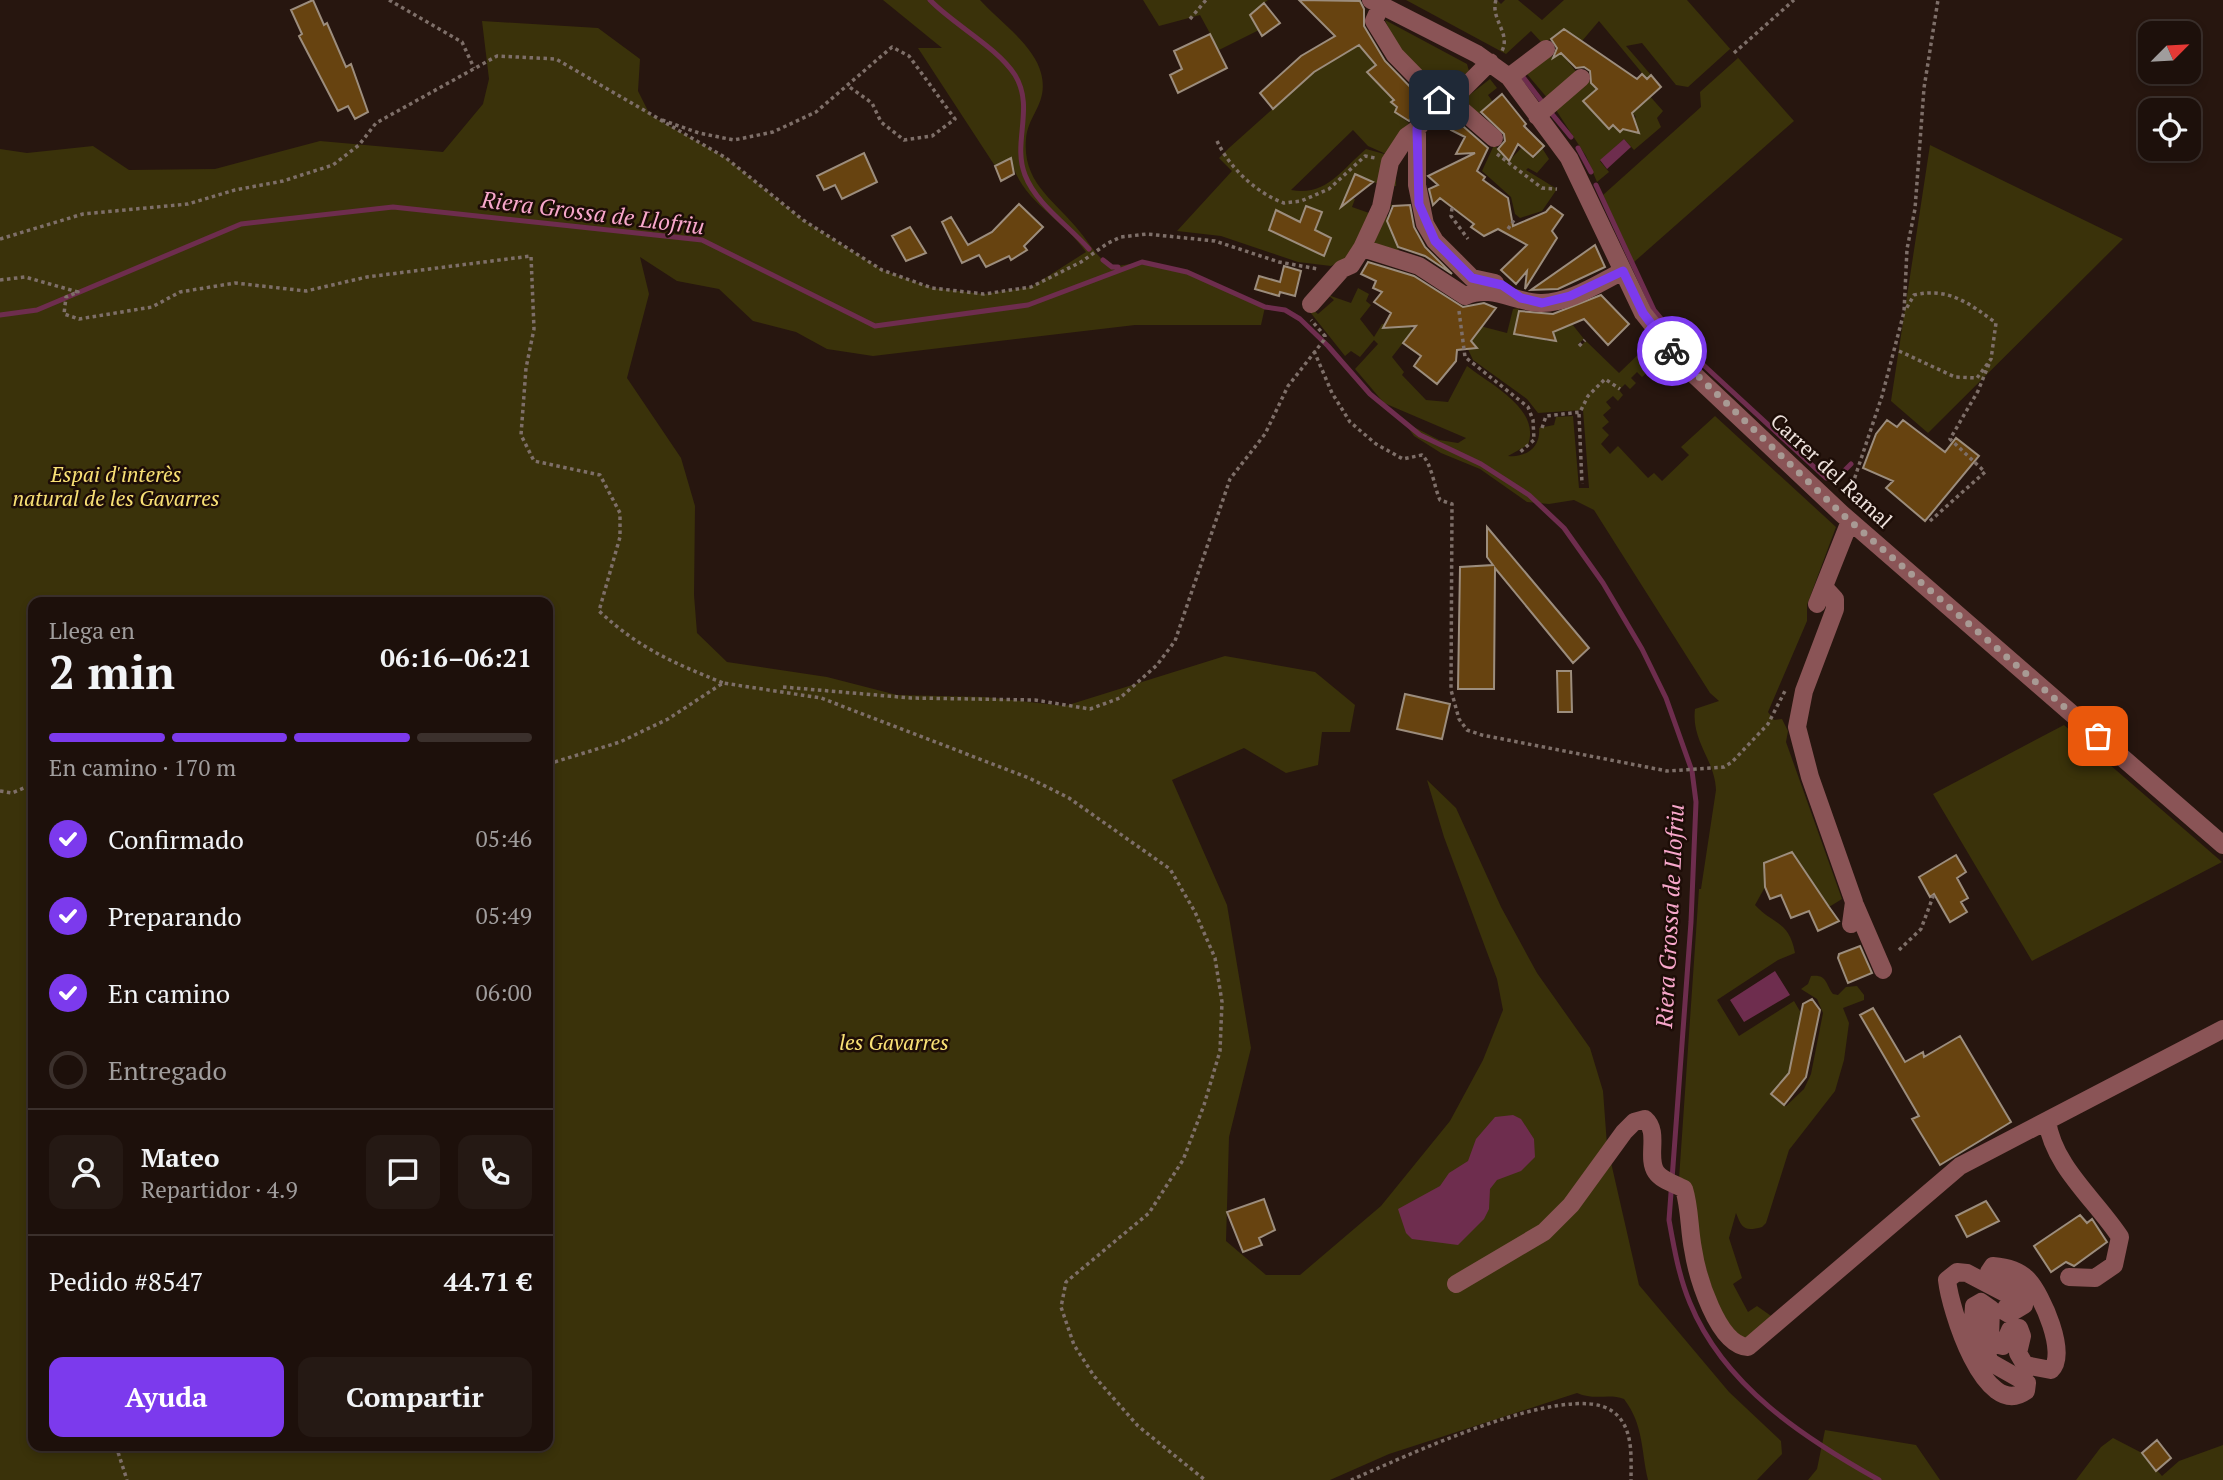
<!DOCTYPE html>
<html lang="es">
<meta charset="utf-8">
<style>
:root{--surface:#1d100b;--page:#251914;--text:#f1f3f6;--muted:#a09d9d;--line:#3b302c;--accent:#7c3aed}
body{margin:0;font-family:"PT Serif",serif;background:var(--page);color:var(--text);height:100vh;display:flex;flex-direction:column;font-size:26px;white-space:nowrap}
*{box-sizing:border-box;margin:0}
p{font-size:23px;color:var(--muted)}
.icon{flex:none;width:38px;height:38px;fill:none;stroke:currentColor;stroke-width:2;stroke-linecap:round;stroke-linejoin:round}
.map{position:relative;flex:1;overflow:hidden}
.details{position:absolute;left:28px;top:597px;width:525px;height:854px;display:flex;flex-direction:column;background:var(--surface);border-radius:14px;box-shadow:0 4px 10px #0003,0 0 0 2px var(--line)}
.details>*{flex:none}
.needle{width:46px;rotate:66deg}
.buttons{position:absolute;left:2138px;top:21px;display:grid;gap:14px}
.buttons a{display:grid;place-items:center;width:63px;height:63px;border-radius:14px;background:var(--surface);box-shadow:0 4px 10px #0003,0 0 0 2px var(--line);font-size:35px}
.pin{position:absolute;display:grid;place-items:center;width:60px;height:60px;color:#fff;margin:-30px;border-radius:14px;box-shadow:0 4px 10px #0006}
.courier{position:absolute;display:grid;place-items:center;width:70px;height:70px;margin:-35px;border:5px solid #7c3aed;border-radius:50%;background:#fff;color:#222;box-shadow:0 2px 9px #0007}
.overview em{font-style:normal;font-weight:700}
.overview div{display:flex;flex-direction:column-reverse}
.overview{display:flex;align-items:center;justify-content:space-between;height:119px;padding:0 21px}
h1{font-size:46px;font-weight:700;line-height:52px}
.bar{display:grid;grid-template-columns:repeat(4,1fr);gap:10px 7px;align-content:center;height:84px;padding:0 21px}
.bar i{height:9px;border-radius:5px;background:var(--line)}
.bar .on{background:var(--accent)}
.bar p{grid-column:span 4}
.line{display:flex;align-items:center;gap:18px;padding:0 21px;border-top:2px solid var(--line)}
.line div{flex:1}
.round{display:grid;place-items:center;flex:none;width:74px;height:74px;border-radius:14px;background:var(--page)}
ol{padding:0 21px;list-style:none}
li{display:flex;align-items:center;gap:21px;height:77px}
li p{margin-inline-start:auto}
li .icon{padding:7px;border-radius:50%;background:var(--accent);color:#fff;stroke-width:4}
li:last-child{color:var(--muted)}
li i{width:38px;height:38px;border:4px solid var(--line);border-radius:50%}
.action{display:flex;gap:14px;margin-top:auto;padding:14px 21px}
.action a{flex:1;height:80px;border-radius:14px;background:var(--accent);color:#fff;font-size:28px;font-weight:700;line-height:80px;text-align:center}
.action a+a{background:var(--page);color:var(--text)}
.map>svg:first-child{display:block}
.green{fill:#3a320a;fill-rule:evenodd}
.water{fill:#6e2d4e}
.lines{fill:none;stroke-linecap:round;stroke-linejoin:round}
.stream{stroke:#6e2d4e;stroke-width:5}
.building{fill:#674310;stroke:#9c8d7d;stroke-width:2}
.path{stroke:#7e6f69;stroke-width:3.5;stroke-dasharray:3.5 3.5;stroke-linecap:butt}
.minor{stroke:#8a5456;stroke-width:18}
.done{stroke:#a89a94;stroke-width:7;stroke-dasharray:0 12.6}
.route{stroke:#7c3aed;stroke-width:9}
.labels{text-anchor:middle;stroke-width:5;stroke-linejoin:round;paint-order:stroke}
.street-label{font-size:21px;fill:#ede1dc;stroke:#1d0d07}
.park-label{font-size:21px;font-style:italic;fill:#f9e175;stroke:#1d0d07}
.water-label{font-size:23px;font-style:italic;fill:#f8a7cb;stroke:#1d0d07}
</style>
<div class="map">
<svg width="2223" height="1480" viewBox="0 0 2223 1480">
<rect width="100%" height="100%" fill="#27160f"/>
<path class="green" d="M883,0H980C999,21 1034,45 1041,73C1049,103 1028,114 1026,139C1022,184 1056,201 1080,232C1093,248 1094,254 1112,267L1142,262L1169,267L1187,272L1265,307L1261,325H1135L873,356L827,349L796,332L753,321L719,289L677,281L640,257L649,294L627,378L681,458L695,506L694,595L697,633L727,662L827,677L897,695L985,697L1065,706L1225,656L1315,672L1355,705L1350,732H1322L1318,765L1286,773L1244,748L1172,780L1227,905L1251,1048L1229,1137L1226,1241L1266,1275H1300L1381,1206L1450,1121L1483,1060L1503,1010L1497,979L1444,837L1427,780L1456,808L1501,907L1537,973L1590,1048L1603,1091L1607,1145L1639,1285L1729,1392L1781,1441L1782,1454L1757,1480H1648C1641,1451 1644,1425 1624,1399C1608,1393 1595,1401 1577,1393L1389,1454L1330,1480H0V149L27,153L93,146L129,170L215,169L320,141L443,152L483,104L489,79L482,21L598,28L640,59L638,91L650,115L726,158L803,220L882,270L932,288L984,294L1031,287L1086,252C1063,219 1020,200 1011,159L995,166L918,48H942ZM33,602H548V1446H33Z
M1143,0H1268L1250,15L1259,30L1219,50L1200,15L1159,26Z
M1406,0H1497L1501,4L1505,0H1518L1542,20L1564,0H1687L1794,121L1634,262L1603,195L1701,107L1700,92L1738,58L1730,49L1688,87L1676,85L1642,43L1626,46L1651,75L1647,79L1599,21L1582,41L1564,30L1543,44L1531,31L1506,54Z
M1385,20L1467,64L1469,71L1441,92L1443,77L1439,76L1436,91L1402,57Z
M1359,45L1376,65L1367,73L1396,97L1392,102L1397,107L1395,112L1409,123L1389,154L1379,184L1354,175L1346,196L1355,199L1352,207L1372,214L1347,258L1331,266L1298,262L1221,236L1177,231L1232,171L1219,158L1229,148L1314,72ZM1353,130L1368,146L1388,155L1366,149C1342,169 1326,197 1291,190Z
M1549,53L1553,58L1561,53L1578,74L1549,100L1526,73Z
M1586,78L1597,89L1583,101L1609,129L1613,125L1620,132L1636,117L1631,111L1648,94L1663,111L1657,118L1661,127L1634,150L1624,139L1600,161L1609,172L1597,182L1586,156L1554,107Z
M1490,79L1497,88L1488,95L1493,102L1476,116L1463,100Z
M1494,145L1510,160L1522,147L1534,158L1542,148L1549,159L1537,173L1528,168L1526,170L1557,189L1542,211L1520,218L1515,214L1511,197L1482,171Z
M1930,145L2123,239L1928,433L1891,401Z
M1396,164V186H1392L1387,203L1395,206L1384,207L1401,256L1366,246Z
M1358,288L1369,294L1366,301L1371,305L1360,319L1374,337L1382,324L1388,323L1395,314L1413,330L1392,357L1404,372L1402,375L1426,400L1448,402L1467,366C1491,385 1541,409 1528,445L1508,456C1527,458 1541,446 1539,428L1554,425L1556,417L1573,416L1579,488H1589L1583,410L1538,413L1527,399L1473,360L1466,345L1480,326L1507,333L1513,309L1519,308L1514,334L1546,332V341L1555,340L1552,332L1572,324L1584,339L1578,344L1580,346L1586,341L1619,373L1646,347L1651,352L1646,357L1651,363L1645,369L1648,372L1642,377L1637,372L1631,378L1636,383L1630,389L1625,384L1619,390L1623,395L1618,401L1613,396L1606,402L1611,408L1603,415L1609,422L1602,428L1609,435L1601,444L1610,454L1618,446L1648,478L1654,473L1662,481L1689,455L1681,447L1715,416L1836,527L1807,605V621L1768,712L1774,720L1782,719L1788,731L1786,742L1842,899L1829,907L1792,852L1771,863L1765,887L1755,905C1773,925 1789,920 1795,953L1778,960L1717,1000L1739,1036L1794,1001L1801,1013L1789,1073L1771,1094L1786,1106L1804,1089L1811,1074L1823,1013L1817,999L1801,989L1808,984L1811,976C1827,974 1825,983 1833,994L1838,995L1846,987L1857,986L1864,995V1000L1843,1008L1849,1023L1844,1060L1835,1091L1789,1150L1766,1223L1762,1227C1744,1232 1742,1228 1736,1213L1729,1238L1742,1278L1733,1284L1748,1312L1757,1306L1774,1318L1746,1343L1739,1339L1717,1305L1679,1179L1699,889H1701L1716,790C1715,760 1691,741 1695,709L1719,701L1710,693L1594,510L1574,500L1549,504L1527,502L1480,469L1441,453L1414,436L1404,422L1439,440L1458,443L1466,438L1384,403L1355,369L1378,344L1374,340L1360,357L1351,351L1345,356L1310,312L1313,310L1318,314L1334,300L1328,295L1351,303Z
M2064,725L2222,862L2032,961L1933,794Z
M1825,1430L1916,1445L1940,1480H1808L1817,1469Z
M2113,1438L2142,1453L2162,1476L2179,1461L2223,1445V1480H2076L2101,1447Z"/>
<path class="water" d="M1624,139L1631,147L1607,169L1600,160Z
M1775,971L1790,995L1744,1022L1730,1000Z
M1513,1115L1521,1119L1534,1139L1535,1157L1521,1171L1497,1180L1490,1189L1489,1209L1484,1219L1458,1245L1412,1239L1406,1233L1398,1209L1440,1186L1449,1173L1468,1161L1476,1139L1495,1117Z"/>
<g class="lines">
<path class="stream" d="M930,0C954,25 997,47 1015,75C1035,108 1012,142 1025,175C1036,204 1069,226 1089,249
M1523,77L1543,103
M1552,114L1571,137
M1578,148L1591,172
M1596,185L1654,310L1688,351
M1103,260L1112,267H1118
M0,315L37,310L241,224L393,207L702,240L875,326L1028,305L1142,262L1187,272L1265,307L1285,310L1300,319L1328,346L1370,394L1420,435L1481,464L1529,495L1564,528L1603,583L1642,649L1666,698L1692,771L1696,802L1691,922L1669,1220C1674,1248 1679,1277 1690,1303C1724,1386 1804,1438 1879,1480
M1698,360L1826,478L1836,479L1851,464"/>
</g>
<path class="building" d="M313,0L324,25L327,23L346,67L351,64L368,112L355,119L348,106L338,111L299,36L302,34L291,10Z
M1299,0L1360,1L1364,9V26L1385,61L1418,95L1412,100L1419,107L1409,121L1395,112L1397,107L1391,102L1394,100L1367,72L1376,65L1359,45L1314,72L1273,109L1260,93L1301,56L1335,36Z
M1264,3L1280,23L1262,36L1250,15Z
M1564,29L1637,79L1642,74L1647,79L1651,75L1661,87L1632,113L1639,133L1623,129L1620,132L1613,125L1609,129L1583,101L1597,89L1591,83L1590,71L1584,67L1576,68L1561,53L1553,58L1557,48L1551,39Z
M1210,34L1227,68L1178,93L1170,75L1182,69L1174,51Z
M1502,94L1526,124L1524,126L1544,146L1533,157L1518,144L1509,161L1498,149L1505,141L1504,134L1481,112Z
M1456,120L1488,148L1477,171L1485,177L1483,180L1508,198L1513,226L1546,212L1551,206L1563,215L1552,231L1557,238L1525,289L1527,271L1516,284L1501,270L1527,245L1498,229L1484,236L1471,227L1474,224L1440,198L1433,205L1429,189L1438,185L1428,176L1475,153L1456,154L1465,137L1451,130Z
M864,153L877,182L842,199L835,185L824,190L817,176Z
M1011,158L1014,174L1001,181L995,166Z
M1355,174L1373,182L1341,207Z
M1019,204L1043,227L1024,246L1027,250L1011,260L1009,256L986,267L979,255L962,263L942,222L951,217L968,245L992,232Z
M1410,205L1414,227L1425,247L1452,274L1425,256L1398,247L1387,221L1393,206Z
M1306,206L1322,212L1315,230L1331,238L1324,256L1269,230L1276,210L1300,222Z
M910,227L926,253L906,261L892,236Z
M1595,245L1605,267L1558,289L1531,290Z
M1368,262L1414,276L1463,307L1484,303L1496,308L1471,341L1477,348L1457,350L1456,361L1437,384L1414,366L1421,356L1403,343L1416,326L1383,328L1391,313L1374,302L1382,292L1373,288L1376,281L1361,274Z
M1284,266L1301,271L1295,296L1280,292L1279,296L1255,289L1259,276L1280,282Z
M1601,295L1629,324L1608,345L1584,319L1553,332L1556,341L1514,334L1519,311L1553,314Z
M1887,420L1897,427L1903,420L1945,452L1956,438L1979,456L1925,521L1886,488L1893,481L1863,468L1876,434Z
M1487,527L1589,648L1573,663L1495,568L1494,689H1458L1460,567L1493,565L1487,557Z
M1557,671H1571L1572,712H1558Z
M1405,694L1450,704L1442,739L1397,729Z
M1792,852L1829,907L1839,921L1818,931L1809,911L1791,918L1781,895L1770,899L1765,887L1764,863Z
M1956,855L1966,872L1957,878L1968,898L1961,902L1967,912L1950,922L1934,894L1930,897L1919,877Z
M1860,946L1872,973L1848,983L1838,958L1839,954Z
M1812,999L1820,1010L1806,1077L1784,1105L1771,1094L1789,1073L1803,1004Z
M1873,1008L1905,1062L1923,1052L1924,1057L1960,1036L2011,1122L1940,1165L1912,1119L1919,1116L1860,1015Z
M1264,1199L1275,1230L1259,1238L1262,1245L1243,1252L1227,1212Z
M1986,1201L1999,1221L1967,1237L1956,1216Z
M2080,1215L2087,1223L2092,1219L2107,1242L2074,1266L2066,1262L2051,1272L2034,1246Z
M2157,1440L2171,1458L2156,1471L2142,1453Z"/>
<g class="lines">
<path class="path" d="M389,0L462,42L474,68
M1496,0C1490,19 1511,33 1502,51
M1190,19L1206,0
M1734,53L1794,0
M662,120L699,133L734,140L773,132L816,112L892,47L909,56L955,119L932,136L904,140L881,122L872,103L848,86
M1217,141C1229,167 1256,193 1284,203L1301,201L1329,189L1365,156L1375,158
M1497,154L1542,188L1557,189
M1452,208L1451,216L1468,239
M1508,229L1514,220
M0,239L83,214L188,204L235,190L283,181L333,165L359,145L376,123L497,56L556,59L726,158L803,220L882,270L932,288L984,294L1031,287L1081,262L1108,243L1121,237L1147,234L1215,241L1279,262L1318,269
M0,280L25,277L78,292L66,297L64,314L79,319L152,307L180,292L235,283L306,291L367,277L531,256L534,329L526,368L521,435L534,461L600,475L620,513V537L599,611C640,649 672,662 723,683
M1459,311L1465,357L1528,407L1533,420L1534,440L1519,453
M1579,346L1585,340
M1314,351L1332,393L1350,422L1376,444L1403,459L1422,455C1432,464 1434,487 1440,500L1452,504L1451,690L1459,719L1467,730L1482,735L1667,771L1724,767L1732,762L1768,724L1785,691
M1899,351L1955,377L1977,378L1991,359L1996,323C1969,303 1948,287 1914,295L1905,311
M1579,414L1582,484
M1542,428L1546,416L1580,412L1588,396L1605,379L1620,389
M1848,498L1882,396L1904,312L1907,249L1915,209L1924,88L1938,0
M1930,521L1985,472L1950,439L1978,391L1989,364
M783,687L911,698L1035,700L1090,709L1120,698L1157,665L1175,641L1230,479L1265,434L1288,386L1324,340L1325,336L1311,320
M548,764L620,742L668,719L723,683L821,698L1029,778L1069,798L1170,869L1195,912L1215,958L1222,1002L1220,1051L1204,1105L1183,1160L1149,1213L1066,1282L1061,1307L1074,1345L1094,1376L1138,1426L1205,1480
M0,791L12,793L33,784
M1899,950L1921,929L1934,894
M33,1220V1222
M116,1446L127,1480
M1351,1480C1400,1459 1567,1379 1612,1411C1634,1426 1631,1457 1631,1480"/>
<path class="minor" d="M1371,0L1477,54L1509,77L1569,158L1643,313L1686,367L1842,514L2223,845
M1381,5L1374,21L1395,55L1439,100
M1509,77L1546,49
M1448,98L1494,138
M1439,100L1462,90L1490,62
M1537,116L1581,78
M1417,129V185L1425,224L1435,241L1472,278L1495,283
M1362,248L1419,266L1465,296C1491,284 1514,302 1540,303C1568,304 1599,283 1623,271
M1311,304L1342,269L1351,265L1362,248L1381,207L1390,162L1407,136L1417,129L1439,100
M1824,587L1835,599V609L1804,691L1797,727L1810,777L1854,902L1851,924
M1817,604L1850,521
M1855,905L1883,970
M2047,1121C2054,1167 2095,1199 2120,1237L2114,1265L2095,1278L2069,1277
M1993,1266C2005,1267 2020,1271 2028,1280C2042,1295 2068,1354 2051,1370L2025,1365L2018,1353L2022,1336L2019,1328L2010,1330L2003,1346L1994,1344L1990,1338L1991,1309L1981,1302L1974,1306L1973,1320L1990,1362L2027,1383L2026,1391C1984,1421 1950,1308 1947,1280L1957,1272L1967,1273L2009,1295L2011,1301L2004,1311L2009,1314L2024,1305L2022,1292L1989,1272Z
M1456,1284L1544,1232L1571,1205L1624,1132L1634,1122L1645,1119C1660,1132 1646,1157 1656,1172C1662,1181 1676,1184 1684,1189C1690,1208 1689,1229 1693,1249C1697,1275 1717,1345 1748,1347L1960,1166L2223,1029"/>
</g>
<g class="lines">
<path class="done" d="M1672,351L1842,514L2098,736"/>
<path class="route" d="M1439,100L1417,129L1419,204L1435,241L1472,278L1502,285L1521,298L1542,303L1570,296L1623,271L1643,313L1672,351"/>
</g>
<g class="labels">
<g class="street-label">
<text transform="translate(1831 471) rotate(43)" y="7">Carrer del Ramal</text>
</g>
<g class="park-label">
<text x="116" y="482">Espai d'interès<tspan x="116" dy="24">natural de les Gavarres</tspan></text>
<text x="894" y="1050">les Gavarres</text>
</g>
<g class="water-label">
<text transform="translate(593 213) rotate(7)" y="8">Riera Grossa de Llofriu</text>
<text transform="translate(1670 916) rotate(-87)" y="8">Riera Grossa de Llofriu</text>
</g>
</g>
</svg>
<div class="buttons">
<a><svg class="needle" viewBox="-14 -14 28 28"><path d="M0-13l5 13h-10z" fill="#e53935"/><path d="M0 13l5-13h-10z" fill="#a09d9d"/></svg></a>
<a><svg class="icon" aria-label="locate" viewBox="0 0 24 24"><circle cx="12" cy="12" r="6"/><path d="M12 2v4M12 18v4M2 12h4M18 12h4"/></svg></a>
</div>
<div class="pin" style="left:2098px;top:736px;background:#ea580c"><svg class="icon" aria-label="bag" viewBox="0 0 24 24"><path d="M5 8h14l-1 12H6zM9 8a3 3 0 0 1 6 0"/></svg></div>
<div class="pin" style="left:1439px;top:100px;background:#1f2937"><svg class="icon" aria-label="home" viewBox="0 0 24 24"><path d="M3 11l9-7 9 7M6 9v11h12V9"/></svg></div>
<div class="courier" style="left:1672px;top:351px"><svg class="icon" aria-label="bike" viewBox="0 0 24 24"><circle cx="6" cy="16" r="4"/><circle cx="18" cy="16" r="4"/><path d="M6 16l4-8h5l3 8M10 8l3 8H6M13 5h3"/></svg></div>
<section class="details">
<div class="overview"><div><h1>2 min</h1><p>Llega en</p></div><em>06:16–06:21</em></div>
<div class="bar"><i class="on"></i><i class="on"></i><i class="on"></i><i></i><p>En camino · 170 m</p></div>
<ol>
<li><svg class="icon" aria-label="check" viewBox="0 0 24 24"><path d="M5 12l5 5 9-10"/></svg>Confirmado<p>05:46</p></li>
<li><svg class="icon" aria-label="check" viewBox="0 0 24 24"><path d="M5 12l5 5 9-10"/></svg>Preparando<p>05:49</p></li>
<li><svg class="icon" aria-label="check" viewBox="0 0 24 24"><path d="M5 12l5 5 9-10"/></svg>En camino<p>06:00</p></li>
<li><i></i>Entregado</li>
</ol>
<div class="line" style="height:126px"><a class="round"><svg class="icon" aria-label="person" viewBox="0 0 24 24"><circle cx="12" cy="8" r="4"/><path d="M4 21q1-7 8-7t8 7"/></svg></a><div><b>Mateo</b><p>Repartidor · 4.9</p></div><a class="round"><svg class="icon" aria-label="chat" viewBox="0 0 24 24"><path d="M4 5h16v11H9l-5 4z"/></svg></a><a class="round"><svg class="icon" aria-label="phone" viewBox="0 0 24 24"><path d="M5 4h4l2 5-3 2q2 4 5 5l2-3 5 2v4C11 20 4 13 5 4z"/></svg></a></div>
<div class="line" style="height:91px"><div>Pedido #8547</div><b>44.71 €</b></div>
<div class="action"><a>Ayuda</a><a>Compartir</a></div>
</section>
</div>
